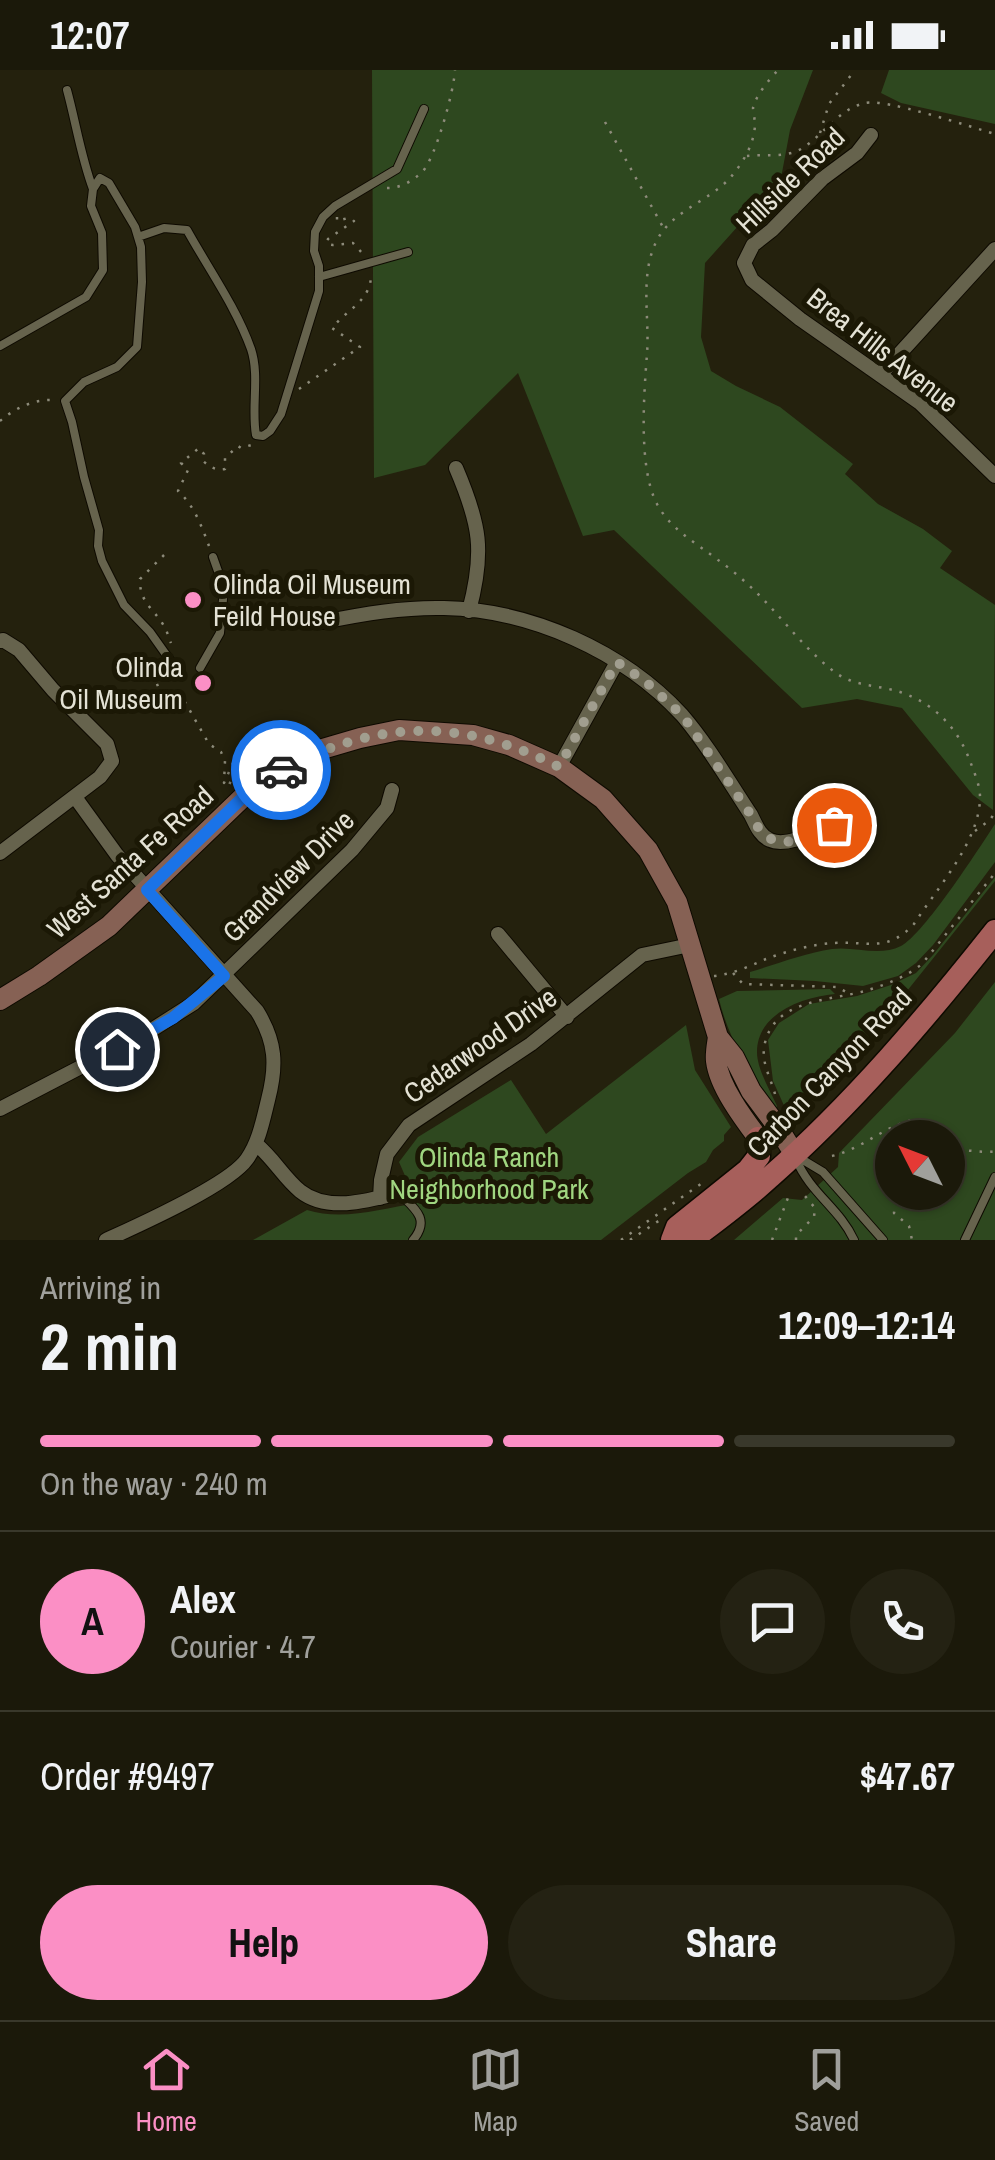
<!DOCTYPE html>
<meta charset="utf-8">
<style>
:root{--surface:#1b190a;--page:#242213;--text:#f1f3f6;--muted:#a0a09c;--line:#39382b;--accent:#fb8fc5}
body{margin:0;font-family:"Archivo Narrow",sans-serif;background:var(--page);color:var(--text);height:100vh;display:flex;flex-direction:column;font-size:38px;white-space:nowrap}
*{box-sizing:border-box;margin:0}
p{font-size:32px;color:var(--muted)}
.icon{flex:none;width:55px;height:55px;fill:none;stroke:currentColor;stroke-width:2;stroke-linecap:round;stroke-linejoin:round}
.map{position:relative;height:1170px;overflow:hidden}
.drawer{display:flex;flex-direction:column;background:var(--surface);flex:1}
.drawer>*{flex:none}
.needle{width:65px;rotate:312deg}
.buttons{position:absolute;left:875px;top:1050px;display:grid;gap:20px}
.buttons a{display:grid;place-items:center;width:90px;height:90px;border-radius:50%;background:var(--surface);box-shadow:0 2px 8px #0004,0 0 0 2px var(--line);font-size:50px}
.pin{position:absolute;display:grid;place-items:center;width:85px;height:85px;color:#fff;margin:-42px;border:5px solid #fff;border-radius:50%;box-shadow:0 2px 10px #0007}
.courier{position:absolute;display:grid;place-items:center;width:100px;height:100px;margin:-50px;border:8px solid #1a73e8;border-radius:50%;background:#fff;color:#222;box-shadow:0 2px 12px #0007}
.head em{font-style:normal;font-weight:700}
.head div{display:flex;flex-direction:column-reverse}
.head{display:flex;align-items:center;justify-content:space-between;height:170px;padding:0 40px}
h1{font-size:65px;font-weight:700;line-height:75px}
.bar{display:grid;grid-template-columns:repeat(4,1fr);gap:15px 10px;align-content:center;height:120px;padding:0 40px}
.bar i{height:12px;border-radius:8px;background:var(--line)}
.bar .on{background:var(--accent)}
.bar p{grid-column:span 4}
.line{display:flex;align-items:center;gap:25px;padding:0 40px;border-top:2px solid var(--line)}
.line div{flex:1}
.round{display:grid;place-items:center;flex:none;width:105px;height:105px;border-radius:52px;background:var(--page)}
.action{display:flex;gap:20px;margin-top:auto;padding:20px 40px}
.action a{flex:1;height:115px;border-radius:60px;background:var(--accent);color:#111;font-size:40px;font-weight:700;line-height:115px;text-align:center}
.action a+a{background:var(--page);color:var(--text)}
.status{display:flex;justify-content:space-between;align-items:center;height:70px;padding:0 50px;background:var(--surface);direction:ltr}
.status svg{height:28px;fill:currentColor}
.menu{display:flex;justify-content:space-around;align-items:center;height:140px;border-top:2px solid var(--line);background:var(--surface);font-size:28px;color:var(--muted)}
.menu a{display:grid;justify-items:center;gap:5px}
.menu .on{color:var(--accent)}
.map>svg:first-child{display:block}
.green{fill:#2e481f;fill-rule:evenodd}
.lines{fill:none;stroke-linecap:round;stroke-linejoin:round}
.lane-casing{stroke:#0e0a00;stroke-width:10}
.street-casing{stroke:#0e0a00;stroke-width:16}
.secondary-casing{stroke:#0e0a00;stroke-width:22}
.primary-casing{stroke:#0e0a00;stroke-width:25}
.path{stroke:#8d8b7a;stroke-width:2.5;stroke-dasharray:2.5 8;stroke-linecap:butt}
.lane{stroke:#66634d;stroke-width:8}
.street{stroke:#66634d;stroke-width:14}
.secondary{stroke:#866154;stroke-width:20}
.primary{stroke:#a75f5b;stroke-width:22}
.done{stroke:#a19e8f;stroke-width:10;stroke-dasharray:0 18}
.route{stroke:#1a73e8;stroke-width:12}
.poi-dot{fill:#fb8fc5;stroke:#1b1805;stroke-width:4}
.labels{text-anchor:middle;stroke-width:10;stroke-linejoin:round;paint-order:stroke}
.street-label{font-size:28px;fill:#e4e2d5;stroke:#1b1805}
.poi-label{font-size:28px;fill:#e4e2d5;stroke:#1b1805;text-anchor:start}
.park-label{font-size:28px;fill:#a0d680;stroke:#1b1805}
</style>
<div class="status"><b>12:07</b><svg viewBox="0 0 49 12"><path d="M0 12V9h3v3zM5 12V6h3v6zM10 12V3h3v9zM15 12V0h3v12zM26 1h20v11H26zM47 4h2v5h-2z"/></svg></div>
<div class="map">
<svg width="995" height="1170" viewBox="0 0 995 1170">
<rect width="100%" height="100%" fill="#24210d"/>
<path class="green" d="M372,0H813L790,60L781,108L705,193L701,267L711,301L736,316L780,337L853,394L845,404L878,434L923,459L952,481L940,498L995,535L993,740L973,725L902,638L857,629L802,638L614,460L583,466L518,303L425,395L374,408Z
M889,0H995V54L901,33L881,23Z
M995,754V792L933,875L916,893L898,906L863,916L815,911L750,908V902C777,894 805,883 832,879C855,876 879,887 901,876C924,864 978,780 995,754Z
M995,807V811L899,931L858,979L799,1040H786L773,1011L768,970L779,953L809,934L857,926L891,915L916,903L933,885Z
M995,912V1170H734L783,1128L802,1130L838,1097L839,1083L955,963ZM892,1068H948V1122H892Z
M830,919L835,924C803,927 757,943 757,982C757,999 770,1020 777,1036L776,1041C752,1008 728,968 719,929L737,921Z
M686,955L695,1000L731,1057L724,1065V1071L713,1080L706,1092L688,1103L601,1170H253L307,1140C342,1151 381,1139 417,1133L399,1092L418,1067L511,1010L546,1064Z"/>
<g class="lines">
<defs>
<path id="lane" d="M67,20C76,53 81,87 93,119
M138,167L164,158L187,160C208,198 236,237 251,279C260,306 251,337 256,365L263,366L270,361L281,344L319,221V196L314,181L315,162L323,147L335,136L397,99L424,39
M319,207L408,182
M0,276L86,227L103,200L102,163L91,136L93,119L100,108L109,113L135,157L141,177L142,212L137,277L117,297L84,312L65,331L72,352L84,407L99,460L98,476L102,491L124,535L150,562L177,600
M200,598L220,563L224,518L213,487
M798,1087L823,1102L883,1170
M796,1089C810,1123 840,1139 854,1170
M399,1123C414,1138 431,1149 413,1170
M965,1170L995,1107"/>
<path id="street" d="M871,65L857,83L822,109L772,160L753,175L744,193L752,210L800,249L920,333L995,406
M881,304L995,179
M456,398C480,454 485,481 469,541
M323,552C363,544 403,537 444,538C531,540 623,581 682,645C708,675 729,712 751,745C756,755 760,766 770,770C791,780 842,750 860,738
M0,571L3,570L19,580L53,620L107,674L112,691L100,707L0,783
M559,697L617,592
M75,727L117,785L257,941C276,972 277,995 268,1030C263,1050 259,1072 247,1089C229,1115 139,1155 106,1170
M498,864L567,947
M0,1039L150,961L194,933L352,780L387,738L392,720
M256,1074C274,1089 284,1108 300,1121C330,1145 377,1128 410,1120
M380,1128L381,1110L387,1084L409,1055L531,974L642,885L690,875"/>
<path id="secondary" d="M0,930L39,906L109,856L241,729L278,701L319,680L360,668L399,660L473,665L509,675L559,697L603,729L648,780L677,832L718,967L734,987L751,1021L777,1056L795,1085
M718,967C717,974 715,984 716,991C719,1016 743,1048 758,1068"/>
<path id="primary" d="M672,1170L677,1157L748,1100L759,1086L758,1068
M691,1170C718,1150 745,1130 770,1107C853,1034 926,948 995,861"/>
</defs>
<use href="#lane" class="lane-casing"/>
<use href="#street" class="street-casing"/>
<use href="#secondary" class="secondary-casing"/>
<use href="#primary" class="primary-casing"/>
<path class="path" d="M605,52L664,159
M820,63L829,34L855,0
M747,86C764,84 786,88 801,79C823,66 838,39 865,33C884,28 971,57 995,64
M387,118C401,118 413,111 423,101C436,86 454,21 455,0
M337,147V151L348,148L354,151L328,169L327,174L333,175L353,173L363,184
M299,319L360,277L332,258C346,240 371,231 371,205
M0,351C15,338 34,329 54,330
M209,476C202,457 194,435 178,421L188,400L181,393L199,378L204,384L203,391C210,397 216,401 225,399V388L238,376L241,378L255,374
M164,485L140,509C139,532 154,539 164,556C166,558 170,571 171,573
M165,602V607L155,608C160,623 164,633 179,638L185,632L209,674L221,682L225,691L224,713L233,693V705L228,718
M975,761L990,750L995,742
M733,903L743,914L837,917L848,923
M714,906C733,904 750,896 766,889C787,881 813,874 835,873C868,871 887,883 914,854C937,818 980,771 980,727C980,715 974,702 970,691C958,659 936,635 903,623C878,614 854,618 832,600C804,578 783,549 758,524C746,512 732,500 718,490C695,472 671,460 657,434C638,398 644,324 647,284C650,245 638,200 660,165C677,139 710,130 730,108C743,93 755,73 755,53C755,52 753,39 753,38C756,25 769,10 778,0
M775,1024C771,1009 762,994 764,978C771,929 829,931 865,921C885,915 906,907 922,894L995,803
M948,1081C964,1078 983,1084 995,1081
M832,1086C864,1078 881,1058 912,1050
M899,1122L896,1125L894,1143L909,1156L912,1170
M621,1170L705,1111
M630,1170L660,1150
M772,1170L789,1125
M796,1170V1165L814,1147L815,1138L805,1126H800"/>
<use href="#lane" class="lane"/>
<use href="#street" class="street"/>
<use href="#secondary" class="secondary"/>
<use href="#primary" class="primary"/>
</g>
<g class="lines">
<path class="done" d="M281,700C377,650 461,647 559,697L617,592L646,612L683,646L751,745C771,788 799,770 834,755"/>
<path class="route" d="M117,979L173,948L224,906L147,820L241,729L281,700"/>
</g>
<g class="poi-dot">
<circle cx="193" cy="530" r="10"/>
<circle cx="203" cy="613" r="10"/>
</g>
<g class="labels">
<g class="street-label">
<text transform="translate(790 110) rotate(-44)" y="10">Hillside Road</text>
<text transform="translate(883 280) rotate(38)" y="10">Brea Hills Avenue</text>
<text transform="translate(130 792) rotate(-42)" y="10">West Santa Fe Road</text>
<text transform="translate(288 806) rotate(-45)" y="10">Grandview Drive</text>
<text transform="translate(480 975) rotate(-35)" y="10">Cedarwood Drive</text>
<text transform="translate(829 1002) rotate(-46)" y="10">Carbon Canyon Road</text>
</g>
<g class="poi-label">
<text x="213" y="524">Olinda Oil Museum<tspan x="213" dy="32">Feild House</tspan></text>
<text x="183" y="607" text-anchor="end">Olinda<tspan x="183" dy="32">Oil Museum</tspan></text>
</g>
<g class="park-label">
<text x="489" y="1097">Olinda Ranch<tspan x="489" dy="32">Neighborhood Park</tspan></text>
</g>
</g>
</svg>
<div class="buttons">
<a><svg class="needle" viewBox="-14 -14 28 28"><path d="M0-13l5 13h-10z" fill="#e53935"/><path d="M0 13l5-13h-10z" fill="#a0a09c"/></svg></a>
</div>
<div class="pin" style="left:834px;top:755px;background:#ea580c"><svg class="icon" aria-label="bag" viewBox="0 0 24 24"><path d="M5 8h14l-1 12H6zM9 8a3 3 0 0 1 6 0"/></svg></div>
<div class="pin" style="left:117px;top:979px;background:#1f2937"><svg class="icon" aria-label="home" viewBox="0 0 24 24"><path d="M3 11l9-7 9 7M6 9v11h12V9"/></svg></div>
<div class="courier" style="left:281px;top:700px"><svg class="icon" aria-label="car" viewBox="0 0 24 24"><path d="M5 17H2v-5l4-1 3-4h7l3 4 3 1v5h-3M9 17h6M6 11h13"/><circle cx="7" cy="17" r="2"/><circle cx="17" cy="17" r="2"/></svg></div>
</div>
<section class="drawer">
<div class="head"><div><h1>2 min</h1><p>Arriving in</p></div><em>12:09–12:14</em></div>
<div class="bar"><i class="on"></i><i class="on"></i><i class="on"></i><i></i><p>On the way · 240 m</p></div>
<div class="line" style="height:180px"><b class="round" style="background:var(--accent);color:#111">A</b><div><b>Alex</b><p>Courier · 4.7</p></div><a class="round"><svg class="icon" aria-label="chat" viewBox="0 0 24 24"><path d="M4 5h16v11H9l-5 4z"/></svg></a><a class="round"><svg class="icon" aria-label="phone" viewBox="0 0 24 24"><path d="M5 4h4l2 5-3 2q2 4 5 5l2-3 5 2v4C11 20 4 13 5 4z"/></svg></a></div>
<div class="line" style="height:130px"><div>Order #9497</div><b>$47.67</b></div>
<div class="action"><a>Help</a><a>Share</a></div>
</section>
<nav class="menu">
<a class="on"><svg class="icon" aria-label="home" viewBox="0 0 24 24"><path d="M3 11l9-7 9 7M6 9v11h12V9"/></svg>Home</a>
<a><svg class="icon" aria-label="map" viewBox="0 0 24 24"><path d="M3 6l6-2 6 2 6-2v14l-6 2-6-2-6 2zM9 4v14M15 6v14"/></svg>Map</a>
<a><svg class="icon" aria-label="saved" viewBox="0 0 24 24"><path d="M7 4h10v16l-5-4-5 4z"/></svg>Saved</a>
</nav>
